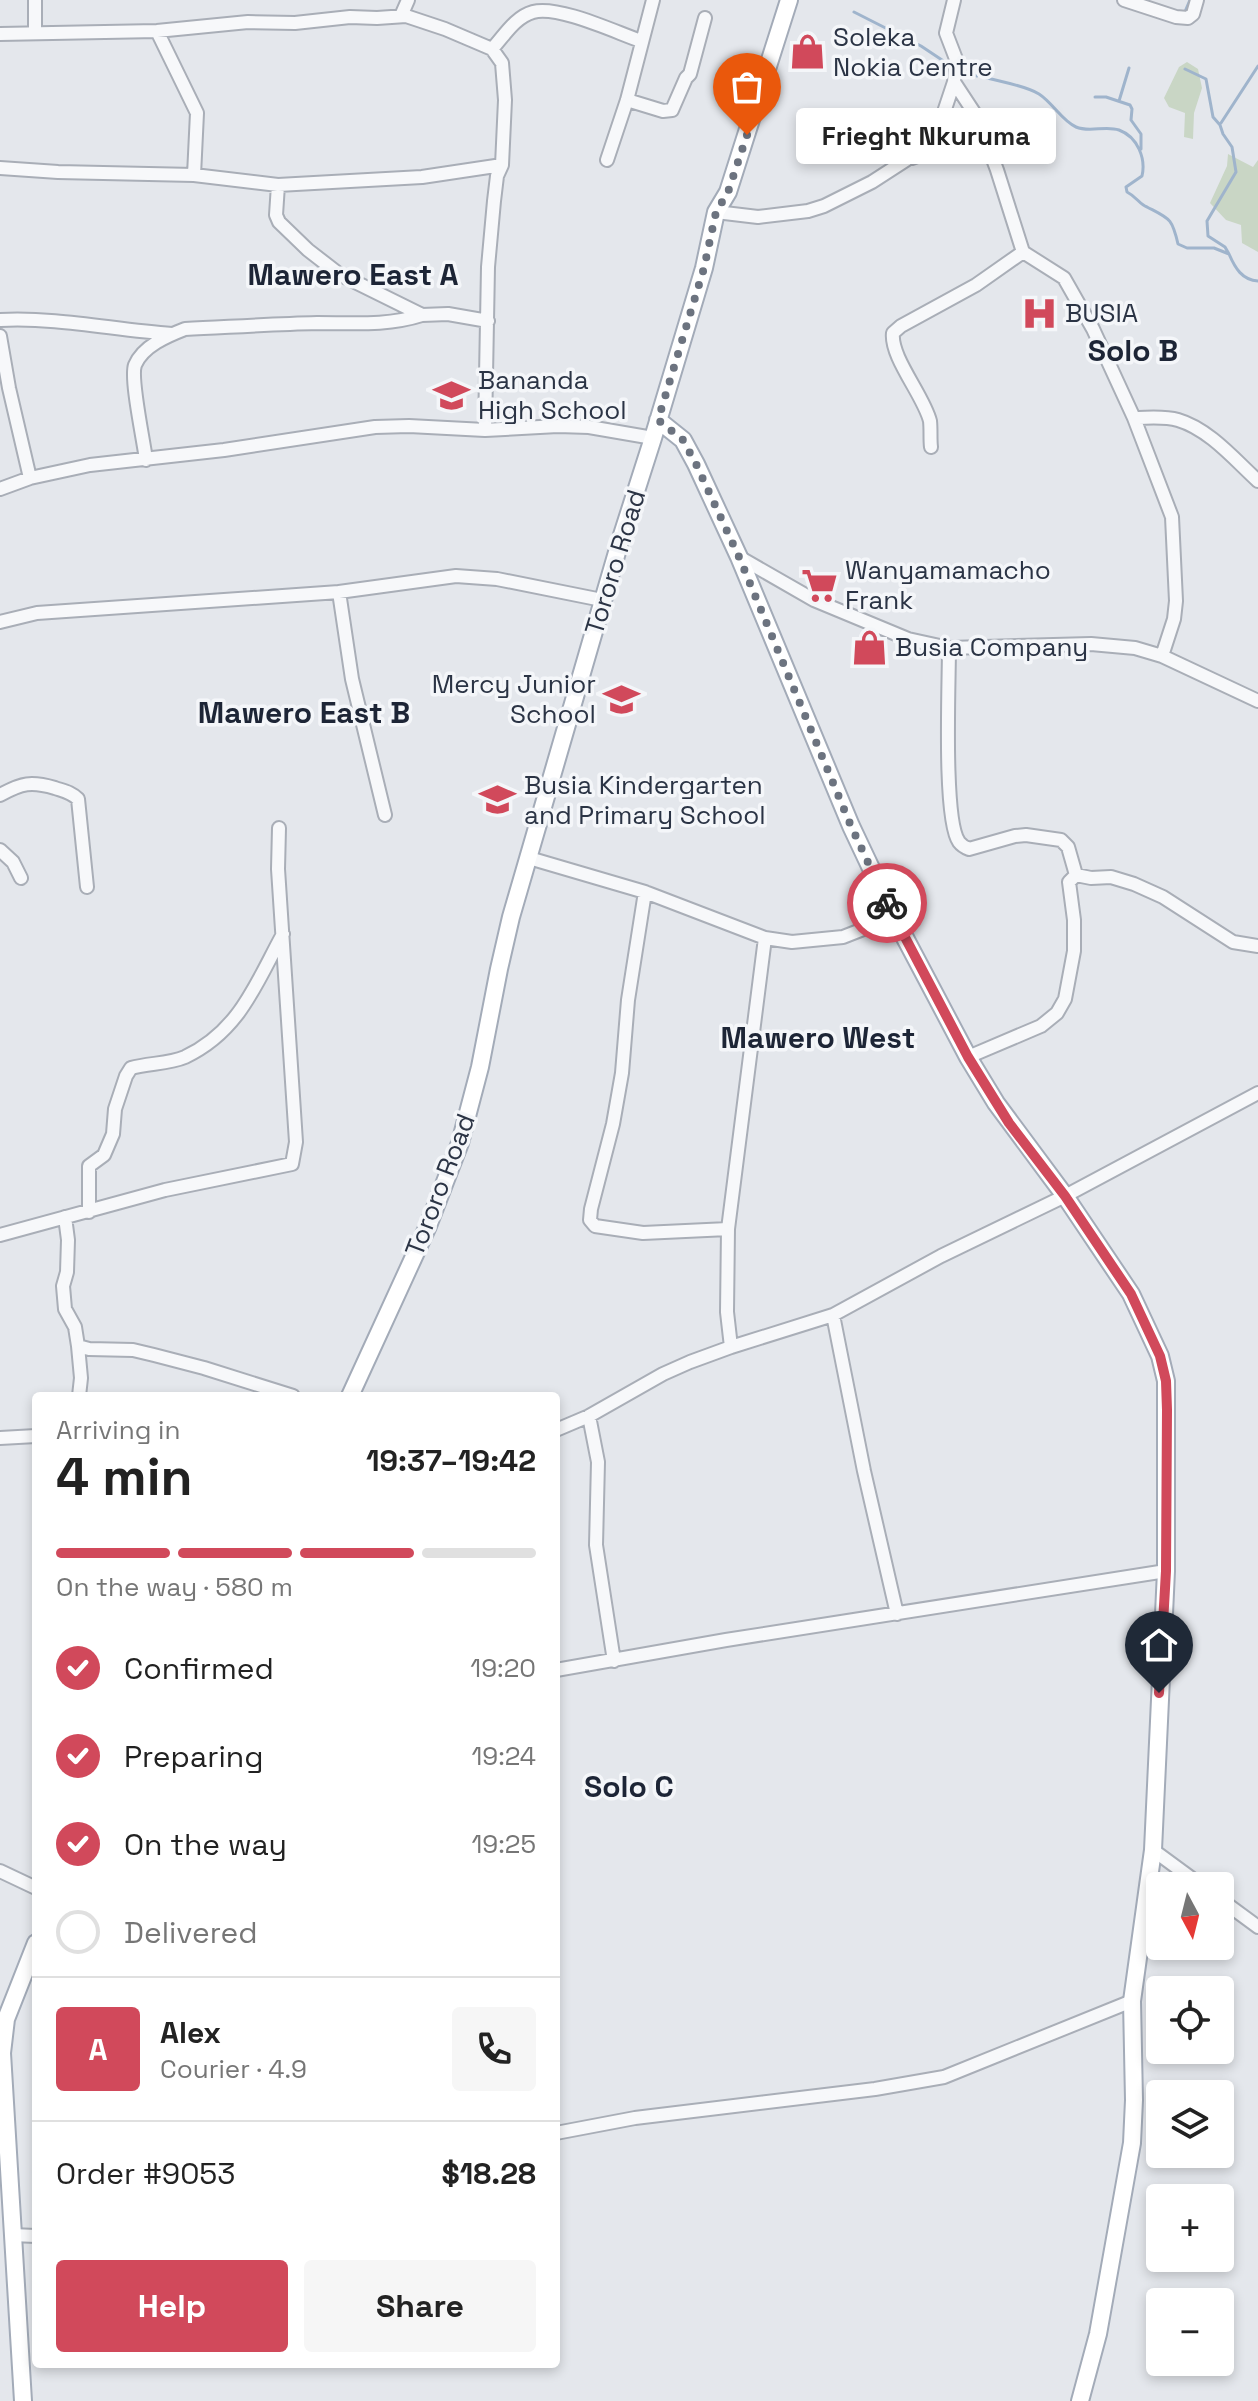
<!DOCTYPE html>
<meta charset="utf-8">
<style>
:root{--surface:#fff;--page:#f6f6f6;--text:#222;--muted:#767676;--line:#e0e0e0;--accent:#d1495b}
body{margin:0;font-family:"Space Grotesk",sans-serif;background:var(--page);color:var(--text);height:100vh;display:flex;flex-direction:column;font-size:30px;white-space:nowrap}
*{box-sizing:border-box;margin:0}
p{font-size:26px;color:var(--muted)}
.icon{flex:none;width:44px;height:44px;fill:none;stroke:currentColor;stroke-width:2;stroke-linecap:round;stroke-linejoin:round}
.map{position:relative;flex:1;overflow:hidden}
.details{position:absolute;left:32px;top:1392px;width:528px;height:976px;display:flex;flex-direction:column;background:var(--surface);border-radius:8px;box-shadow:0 4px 12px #0003}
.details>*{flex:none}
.needle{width:52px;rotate:173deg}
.fabs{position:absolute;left:1146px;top:1872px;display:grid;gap:16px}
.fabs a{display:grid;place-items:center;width:88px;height:88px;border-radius:8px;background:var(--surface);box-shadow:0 4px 12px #0003;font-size:40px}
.pin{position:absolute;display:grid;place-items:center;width:68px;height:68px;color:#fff;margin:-82px -34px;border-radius:50% 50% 50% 0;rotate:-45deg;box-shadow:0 0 8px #0007}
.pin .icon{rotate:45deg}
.courier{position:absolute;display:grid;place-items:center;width:80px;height:80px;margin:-40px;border:6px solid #d1495b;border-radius:50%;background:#fff;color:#222;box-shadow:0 2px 10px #0007}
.bubble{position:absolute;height:56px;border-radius:8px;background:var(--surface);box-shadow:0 4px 12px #0003;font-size:26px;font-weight:700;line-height:56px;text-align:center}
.summary em{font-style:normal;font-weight:700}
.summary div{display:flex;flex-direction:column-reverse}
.summary{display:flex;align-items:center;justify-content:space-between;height:136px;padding:0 24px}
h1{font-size:52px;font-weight:700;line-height:60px}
.bar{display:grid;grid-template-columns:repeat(4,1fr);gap:12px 8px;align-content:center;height:96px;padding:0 24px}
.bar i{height:10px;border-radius:6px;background:var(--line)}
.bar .current{background:var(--accent)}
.bar p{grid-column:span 4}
.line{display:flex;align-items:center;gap:20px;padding:0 24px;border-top:2px solid var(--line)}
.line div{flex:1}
.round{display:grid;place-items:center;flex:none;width:84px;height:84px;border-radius:8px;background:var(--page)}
ol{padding:0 24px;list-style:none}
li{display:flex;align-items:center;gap:24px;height:88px}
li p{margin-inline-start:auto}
li .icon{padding:8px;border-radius:50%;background:var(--accent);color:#fff;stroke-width:4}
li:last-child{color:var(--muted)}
li i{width:44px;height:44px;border:4px solid var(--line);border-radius:50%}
.cta{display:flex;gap:16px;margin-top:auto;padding:16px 24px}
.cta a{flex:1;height:92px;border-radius:8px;background:var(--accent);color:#fff;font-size:32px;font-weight:700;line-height:92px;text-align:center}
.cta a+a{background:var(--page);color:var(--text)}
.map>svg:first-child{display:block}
.green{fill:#c9d6c5}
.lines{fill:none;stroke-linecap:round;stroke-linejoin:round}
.stream{stroke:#9fb4cc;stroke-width:3}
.minor-casing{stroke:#a9aeb7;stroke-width:16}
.major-casing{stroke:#a3abb8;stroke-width:20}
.minor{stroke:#f7f8fa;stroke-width:12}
.major{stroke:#fff;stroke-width:16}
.done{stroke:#6c737f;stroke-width:8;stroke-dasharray:0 14.4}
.route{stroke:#d1495b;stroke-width:10}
.labels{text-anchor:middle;stroke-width:7;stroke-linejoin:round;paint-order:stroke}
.poi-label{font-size:26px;fill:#2b3445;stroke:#f4f6f9;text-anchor:start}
.street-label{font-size:26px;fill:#2b3445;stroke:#f4f6f9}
.quarter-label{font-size:30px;font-weight:bold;fill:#1d2536;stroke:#f4f6f9}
</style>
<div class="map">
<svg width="1258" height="2401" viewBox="0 0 1258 2401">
<rect width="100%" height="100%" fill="#e4e7ec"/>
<path class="green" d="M1187,62L1198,69L1202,88L1194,113L1193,139L1184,137L1185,113L1169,107L1164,98L1179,67Z
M1228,154L1253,167L1258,160V252L1242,243L1241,225L1226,220L1210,203L1227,166Z"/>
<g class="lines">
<path class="stream" d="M854,12L921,46L951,66
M1184,14L1190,0
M1185,69L1206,79L1213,117L1220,125L1223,134L1232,147L1236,172L1207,221L1208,236L1225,247L1229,254
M962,71L977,76
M980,76C996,81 1025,85 1039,94C1053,103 1062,121 1076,127C1090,133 1105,125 1119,130C1138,137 1146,159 1142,176L1126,187L1127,192C1137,197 1139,204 1147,207C1170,219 1172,218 1178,244L1187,248H1214L1229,254C1235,268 1242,280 1258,281
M1095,97H1106L1130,105L1132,109L1131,120L1141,134V149
M1119,101L1129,68
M1221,123L1258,66"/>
<defs>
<path id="minor" d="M1124,0L1176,17L1188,18L1193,14L1197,0
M401,16L408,0
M157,31L197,113L194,175
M35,33V0
M0,34L157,31L248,22L295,23L350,17L377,18L406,16L445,29L492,49
M627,100L663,111L672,110L686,78L690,74L705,18
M912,158L959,141L970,134H983
M607,160L627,100L653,0
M0,168L58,172L194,175L278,185L422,177L502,165
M278,185L276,215L279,222L308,250L339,274L422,315L448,314L488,321
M716,212L758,217L808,211L824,206L872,182L906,160L939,127L954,82L956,59L946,33L954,0
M1023,252L1064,278L1093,329L1134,418L1172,517L1176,601L1174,619L1162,656
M0,320C58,317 114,330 172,334
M0,336L9,388L30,478
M1134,418C1149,418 1164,416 1178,420C1209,429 1235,460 1258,481
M485,430L488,267L494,201L497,176L502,165L505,100L502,63L492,49C504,36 515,17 533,12C558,5 615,32 641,41
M931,447C930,439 931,430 930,421C924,396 890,357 893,333L901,326L976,285L1023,252L997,170L977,117L954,82
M146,460C144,442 130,379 135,365C143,346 167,336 185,329C229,327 273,324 317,323C353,323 388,326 422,315
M0,489L30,478L90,465L224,450L375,427L409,426L485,430L558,426L589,427L653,438
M739,557L814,600L908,639L949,648L1091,644L1135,648L1162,656L1258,701
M339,592L352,679L385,815
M0,622L37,613L339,592L456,576L497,579L602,600
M949,648C949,683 943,820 959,842C962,846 964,847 969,849L1015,836L1026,835L1061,840L1068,847L1076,875
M0,795C22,783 31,781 55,788C64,791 71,792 78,799L87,887
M0,850L13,862L21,878
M529,858L645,892L765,938L728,1229L727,1312L731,1347
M645,892L628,1000L622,1073L613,1124L591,1209L590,1220L595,1226L643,1233L728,1229
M765,938L792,942L843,937L894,917
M968,1057L1041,1026L1057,1013L1065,999L1074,951V920L1069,882L1076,875L1091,878L1111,877L1134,884L1163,897L1233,942L1258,946
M89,1212V1166L104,1155L113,1134L115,1109L126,1076L131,1068C149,1063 169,1064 185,1057C240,1031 256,983 283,934
M65,1217L68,1240L67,1272L63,1286L65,1309L75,1327L78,1346L89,1349L133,1350L154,1355L204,1368L293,1396
M0,1235L165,1190L292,1164L296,1142L278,869L279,828
M833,1315L864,1471L897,1614
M78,1346L81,1378L79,1396
M589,1416L598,1462L596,1545L614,1661
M556,1430L589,1416L663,1374L690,1362L731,1347L833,1315L941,1256L1065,1196L1258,1093
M0,1438L36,1436
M556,1670L726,1640L1166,1571
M1153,1850L1202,1886
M0,1871L36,1888
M1220,1899L1258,1927
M556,2133L635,2118L875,2089L944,2077L1132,2001
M12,2235L36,2236"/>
<path id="major" d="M658,420L683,440L696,464L739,557L851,826L894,917L968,1057L996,1103L1065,1196L1131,1294L1160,1356L1166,1381V1571L1153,1850L1132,2001L1134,2100L1132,2143L1098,2334L1080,2401
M350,1396L428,1226L460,1143L480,1067L499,969L511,917L622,535L653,438L704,268L716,212L728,192L789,0
M23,2401L2,2053L6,2019L36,1943"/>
</defs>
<use href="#minor" class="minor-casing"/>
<use href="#major" class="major-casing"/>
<use href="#minor" class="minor"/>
<use href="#major" class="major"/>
</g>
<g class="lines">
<path class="done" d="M747,135L728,192L716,212L704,268L658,420L683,440L696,464L739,557L851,826L887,903"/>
<path class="route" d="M887,903L968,1057L1009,1123L1065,1196L1131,1294L1160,1356L1166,1381L1167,1410L1166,1571L1159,1693"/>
</g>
<defs>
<symbol id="shop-bare" viewBox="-9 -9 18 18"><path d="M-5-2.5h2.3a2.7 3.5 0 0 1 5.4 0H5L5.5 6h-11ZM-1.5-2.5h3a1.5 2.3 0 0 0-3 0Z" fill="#d1495b" stroke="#f4f6f9" stroke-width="2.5" paint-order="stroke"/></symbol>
<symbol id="hospital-bare" viewBox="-9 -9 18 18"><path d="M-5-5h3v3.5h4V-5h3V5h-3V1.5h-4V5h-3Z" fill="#d1495b" stroke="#f4f6f9" stroke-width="2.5" paint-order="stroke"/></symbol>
<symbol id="school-bare" viewBox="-9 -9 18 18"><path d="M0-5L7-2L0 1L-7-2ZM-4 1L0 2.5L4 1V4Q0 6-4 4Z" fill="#d1495b" stroke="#f4f6f9" stroke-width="2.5" paint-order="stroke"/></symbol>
<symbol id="supermarket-bare" viewBox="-9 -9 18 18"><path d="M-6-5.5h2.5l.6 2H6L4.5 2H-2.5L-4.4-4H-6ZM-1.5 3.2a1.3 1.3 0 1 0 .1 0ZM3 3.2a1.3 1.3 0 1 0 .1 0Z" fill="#d1495b" stroke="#f4f6f9" stroke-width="2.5" paint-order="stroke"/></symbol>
</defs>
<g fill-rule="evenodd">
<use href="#shop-bare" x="782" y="26" width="51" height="51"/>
<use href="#hospital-bare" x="1014" y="288" width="51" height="51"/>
<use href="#school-bare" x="426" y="370" width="51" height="51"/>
<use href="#supermarket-bare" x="794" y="560" width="51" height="51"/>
<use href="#shop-bare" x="844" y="622" width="51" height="51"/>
<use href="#school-bare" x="596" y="674" width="51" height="51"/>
<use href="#school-bare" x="472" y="774" width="51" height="51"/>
</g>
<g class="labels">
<g class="poi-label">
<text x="833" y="46">Soleka<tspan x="833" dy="30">Nokia Centre</tspan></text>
<text x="1065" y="322">BUSIA</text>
<text x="478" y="389">Bananda<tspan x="478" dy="30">High School</tspan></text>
<text x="845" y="579">Wanyamamacho<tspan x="845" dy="30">Frank</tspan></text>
<text x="895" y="656">Busia Company</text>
<text x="596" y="693" text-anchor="end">Mercy Junior<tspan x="596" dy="30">School</tspan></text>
<text x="524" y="794">Busia Kindergarten<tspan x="524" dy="30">and Primary School</tspan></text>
</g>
<g class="street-label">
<text transform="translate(615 562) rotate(-73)" y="9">Tororo Road</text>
<text transform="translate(440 1185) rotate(-69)" y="9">Tororo Road</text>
</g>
<g class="quarter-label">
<text x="353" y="285">Mawero East A</text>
<text x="1133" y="361">Solo B</text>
<text x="304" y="723">Mawero East B</text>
<text x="818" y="1048">Mawero West</text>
<text x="629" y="1797">Solo C</text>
</g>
</g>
</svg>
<div class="fabs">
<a><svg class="needle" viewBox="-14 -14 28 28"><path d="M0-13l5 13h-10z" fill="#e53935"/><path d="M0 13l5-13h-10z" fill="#767676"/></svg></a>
<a><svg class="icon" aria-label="locate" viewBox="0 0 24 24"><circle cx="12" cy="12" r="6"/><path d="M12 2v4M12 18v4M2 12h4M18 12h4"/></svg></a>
<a><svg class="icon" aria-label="layers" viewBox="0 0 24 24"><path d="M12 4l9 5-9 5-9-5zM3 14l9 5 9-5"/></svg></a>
<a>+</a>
<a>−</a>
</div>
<div class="pin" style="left:747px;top:135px;background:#ea580c"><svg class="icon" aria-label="bag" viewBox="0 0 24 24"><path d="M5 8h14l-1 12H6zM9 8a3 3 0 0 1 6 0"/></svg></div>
<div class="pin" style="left:1159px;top:1693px;background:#1f2937"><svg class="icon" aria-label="home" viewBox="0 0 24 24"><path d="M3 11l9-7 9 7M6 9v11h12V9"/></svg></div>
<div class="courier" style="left:887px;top:903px"><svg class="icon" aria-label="bike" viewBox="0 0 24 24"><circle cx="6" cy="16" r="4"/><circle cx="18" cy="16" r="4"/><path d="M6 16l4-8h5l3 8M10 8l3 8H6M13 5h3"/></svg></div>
<div class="bubble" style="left:796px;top:108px;width:260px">Frieght Nkuruma</div>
<section class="details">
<div class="summary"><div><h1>4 min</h1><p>Arriving in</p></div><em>19:37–19:42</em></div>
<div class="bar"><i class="current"></i><i class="current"></i><i class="current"></i><i></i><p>On the way · 580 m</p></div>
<ol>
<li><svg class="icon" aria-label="check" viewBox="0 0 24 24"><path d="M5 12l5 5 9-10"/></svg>Confirmed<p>19:20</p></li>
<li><svg class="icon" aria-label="check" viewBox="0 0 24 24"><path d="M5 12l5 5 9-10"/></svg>Preparing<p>19:24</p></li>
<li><svg class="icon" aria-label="check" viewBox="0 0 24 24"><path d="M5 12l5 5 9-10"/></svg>On the way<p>19:25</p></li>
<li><i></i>Delivered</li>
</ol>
<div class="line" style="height:144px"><b class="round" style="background:var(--accent);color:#fff">A</b><div><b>Alex</b><p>Courier · 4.9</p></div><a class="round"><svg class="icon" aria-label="phone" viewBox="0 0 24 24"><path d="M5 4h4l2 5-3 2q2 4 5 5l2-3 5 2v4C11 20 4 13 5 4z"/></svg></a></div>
<div class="line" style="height:104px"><div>Order #9053</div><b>$18.28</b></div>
<div class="cta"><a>Help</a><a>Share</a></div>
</section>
</div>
